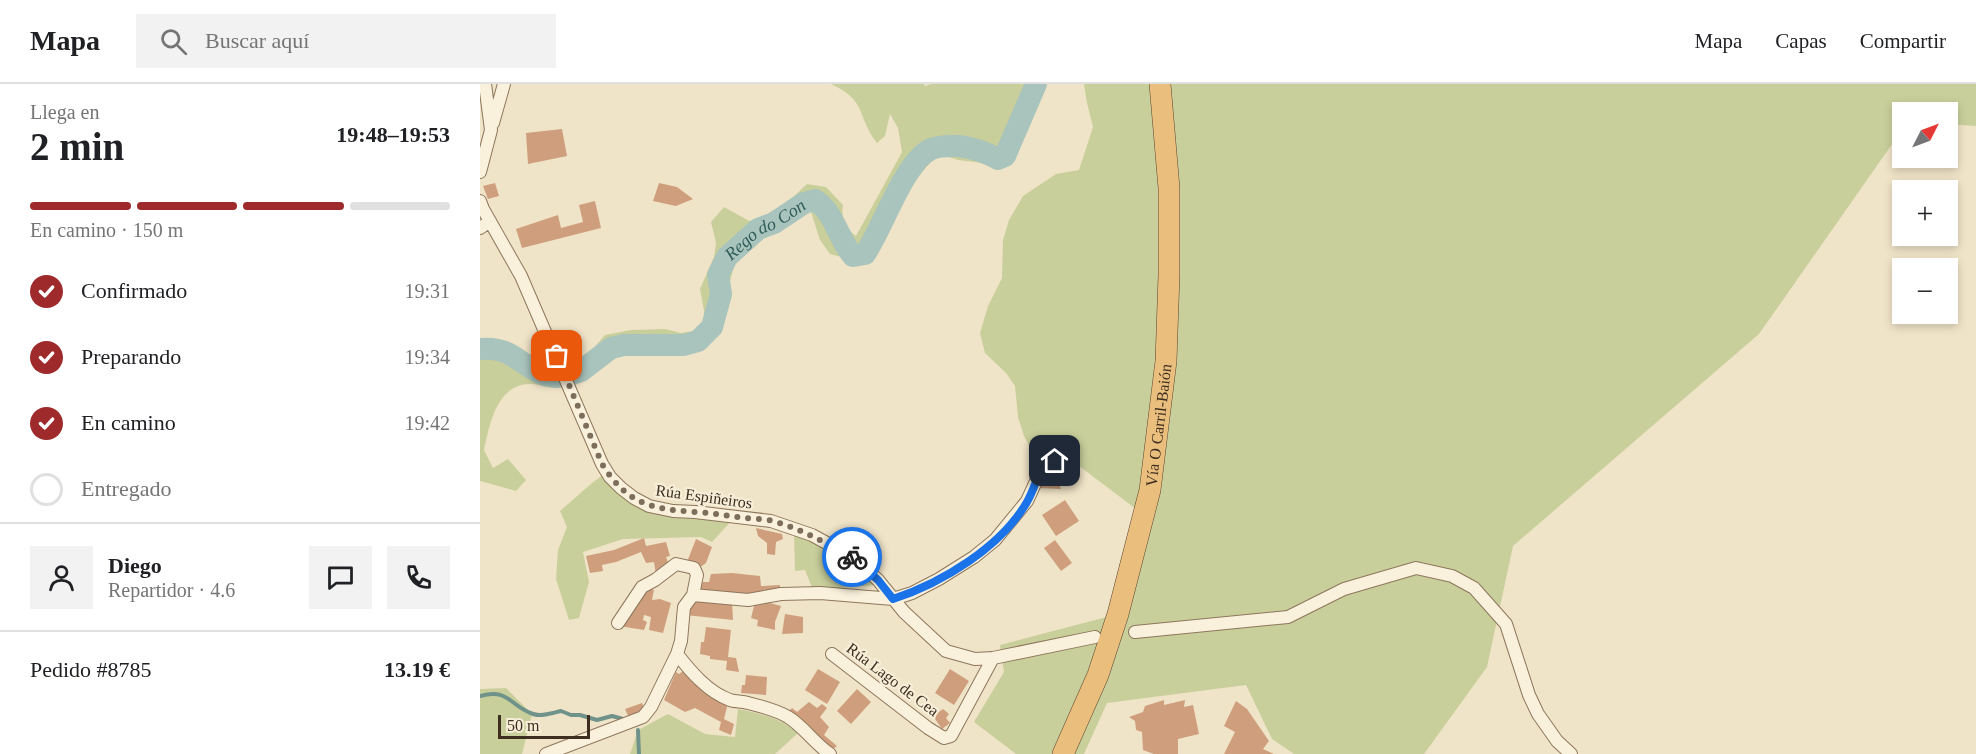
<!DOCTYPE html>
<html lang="es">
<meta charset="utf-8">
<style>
:root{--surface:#fff;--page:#f2f2f2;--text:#202124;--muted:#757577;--line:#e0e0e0;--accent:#9e2a2b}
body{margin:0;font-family:"Times New Roman",serif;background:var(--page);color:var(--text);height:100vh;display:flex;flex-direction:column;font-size:22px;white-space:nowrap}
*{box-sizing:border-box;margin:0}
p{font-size:20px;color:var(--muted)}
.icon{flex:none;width:33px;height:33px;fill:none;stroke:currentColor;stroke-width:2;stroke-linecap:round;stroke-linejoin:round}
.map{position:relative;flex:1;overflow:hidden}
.details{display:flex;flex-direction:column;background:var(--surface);width:480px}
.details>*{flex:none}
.needle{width:39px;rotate:48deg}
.tools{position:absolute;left:1412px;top:18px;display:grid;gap:12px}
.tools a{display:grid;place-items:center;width:66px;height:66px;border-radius:0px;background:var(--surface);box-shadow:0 3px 9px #0003;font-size:30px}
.scale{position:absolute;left:18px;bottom:15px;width:92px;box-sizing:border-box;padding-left:6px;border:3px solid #3d2e20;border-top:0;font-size:16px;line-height:21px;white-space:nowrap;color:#3d2e20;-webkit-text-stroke:4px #f7eed8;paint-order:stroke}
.pin{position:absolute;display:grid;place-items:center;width:51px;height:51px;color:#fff;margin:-26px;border-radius:12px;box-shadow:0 3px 9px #0006}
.courier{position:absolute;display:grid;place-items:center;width:60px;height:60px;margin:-30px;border:4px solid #1a73e8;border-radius:50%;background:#fff;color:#222;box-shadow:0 2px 8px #0007}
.overview em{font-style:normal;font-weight:600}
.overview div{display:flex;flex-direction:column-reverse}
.overview{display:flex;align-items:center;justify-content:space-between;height:102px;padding:0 30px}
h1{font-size:39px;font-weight:600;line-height:45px}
.bar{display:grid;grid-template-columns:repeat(4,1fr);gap:9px 6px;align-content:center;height:72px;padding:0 30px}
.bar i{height:8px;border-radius:4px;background:var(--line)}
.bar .on{background:var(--accent)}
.bar p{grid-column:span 4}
.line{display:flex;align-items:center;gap:15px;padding:0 30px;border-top:2px solid var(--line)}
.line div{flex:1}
.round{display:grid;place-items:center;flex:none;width:63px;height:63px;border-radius:0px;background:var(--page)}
ol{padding:0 30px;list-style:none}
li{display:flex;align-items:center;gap:18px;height:66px}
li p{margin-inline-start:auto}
li .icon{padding:6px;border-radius:50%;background:var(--accent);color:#fff;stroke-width:4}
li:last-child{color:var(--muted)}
li i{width:33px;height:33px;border:3px solid var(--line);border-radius:50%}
header{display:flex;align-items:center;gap:36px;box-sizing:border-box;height:84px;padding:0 30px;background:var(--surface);border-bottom:2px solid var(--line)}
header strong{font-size:28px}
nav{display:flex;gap:33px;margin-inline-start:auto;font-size:21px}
.search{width:420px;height:54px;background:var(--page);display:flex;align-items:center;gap:15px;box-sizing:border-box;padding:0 21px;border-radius:0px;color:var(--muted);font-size:22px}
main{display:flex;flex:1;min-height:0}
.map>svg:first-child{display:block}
.green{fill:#c9cf9b}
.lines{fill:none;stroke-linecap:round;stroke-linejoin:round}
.stream{stroke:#6f938a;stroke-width:4}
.river{stroke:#a9c4bc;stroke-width:22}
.building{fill:#cf9f7d}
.minor-casing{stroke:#8d765c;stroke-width:14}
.trunk-casing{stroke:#5b4430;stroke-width:22}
.minor{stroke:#faf1dc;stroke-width:12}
.trunk{stroke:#eabe7c;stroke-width:21}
.done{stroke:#7c6e5b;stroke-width:6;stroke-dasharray:0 10.8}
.route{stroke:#1a73e8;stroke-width:8}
.labels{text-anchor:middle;stroke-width:4.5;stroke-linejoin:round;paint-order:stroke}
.street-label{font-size:16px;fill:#3d2e20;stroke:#f7eed8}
.water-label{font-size:18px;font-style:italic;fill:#2f5d5a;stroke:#f7eed8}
</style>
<header>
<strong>Mapa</strong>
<div class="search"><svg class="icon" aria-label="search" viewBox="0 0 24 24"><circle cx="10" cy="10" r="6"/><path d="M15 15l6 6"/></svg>Buscar aquí</div>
<nav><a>Mapa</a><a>Capas</a><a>Compartir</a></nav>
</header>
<main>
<section class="details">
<div class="overview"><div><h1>2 min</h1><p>Llega en</p></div><em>19:48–19:53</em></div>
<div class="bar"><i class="on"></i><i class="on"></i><i class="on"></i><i></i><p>En camino · 150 m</p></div>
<ol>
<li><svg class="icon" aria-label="check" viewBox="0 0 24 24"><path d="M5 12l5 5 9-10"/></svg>Confirmado<p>19:31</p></li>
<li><svg class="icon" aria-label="check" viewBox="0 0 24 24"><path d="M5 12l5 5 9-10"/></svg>Preparando<p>19:34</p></li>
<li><svg class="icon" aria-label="check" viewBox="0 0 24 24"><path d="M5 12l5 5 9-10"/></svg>En camino<p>19:42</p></li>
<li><i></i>Entregado</li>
</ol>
<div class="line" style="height:108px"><a class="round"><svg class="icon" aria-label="person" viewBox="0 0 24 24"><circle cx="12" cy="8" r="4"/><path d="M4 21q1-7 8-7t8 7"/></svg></a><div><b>Diego</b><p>Repartidor · 4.6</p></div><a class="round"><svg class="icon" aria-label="chat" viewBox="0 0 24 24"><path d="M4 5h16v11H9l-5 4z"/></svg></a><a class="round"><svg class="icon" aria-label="phone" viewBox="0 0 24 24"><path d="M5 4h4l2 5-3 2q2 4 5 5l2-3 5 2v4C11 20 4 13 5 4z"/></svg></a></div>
<div class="line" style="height:78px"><div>Pedido #8785</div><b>13.19 €</b></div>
</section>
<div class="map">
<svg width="1496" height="670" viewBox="0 0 1496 670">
<rect width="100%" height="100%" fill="#f0e4c8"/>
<path class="green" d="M351,0H444L445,2L451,0H563L531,73L520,81L478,76L459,70L448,81L431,101L397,169L384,179L350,170L340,156L330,125C316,134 269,157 261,169C239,201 261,240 215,264C204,270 159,264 143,267C133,269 113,289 101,295C94,298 83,304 76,304C68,304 61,301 53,300C17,298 10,339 4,366L13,384L28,375L46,396L36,407L0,397V260L19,258L59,274L69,280H91L111,267L125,251L151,246L185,245L201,249L213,247L224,239V227L220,205L234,173L236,159L231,138L244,123L275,140L297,128L327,100L346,103L363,121C361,135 364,143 376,152L422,68L418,44L410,30L405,52L397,59C376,32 388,17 351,0Z
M604,0H1496V42L1467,40V28H1422V46L1279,250L1033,462L1007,583L944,670H814L792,655L766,601L627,619L604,670H536L494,638L524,588L520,561L638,530L664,431L562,354L554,371L544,352L538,333L535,302L526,289L505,269L500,249L508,222L522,194L523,156L529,136L543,112L576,90L599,86L613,43L607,19Z
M127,388L154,414L255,433L232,458L221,453L143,455L103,468L109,498L99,534L89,536L76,495L78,466L87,443L80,427L112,399Z
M314,451H332L374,474L395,501L333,506L325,486L315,487Z
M26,604L52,630L42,670H0V605Z
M258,625C279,629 301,634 318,649L295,670H150L158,646L188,630L225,650L255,653Z"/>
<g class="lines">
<path class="stream" d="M0,612C30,604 29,622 53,630C62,633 72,629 81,627L91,631H100L117,636L132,632L143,635
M158,646L159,670"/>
<g class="river">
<path d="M0,265C30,262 38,279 62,290C67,292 72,292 77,293"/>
<path id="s1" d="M92,290L101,287L131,264L144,261H204L218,257L232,243L241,210L238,191L247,173L278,145L294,139L324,119L335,116C355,129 358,155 373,172L385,170C403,144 424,78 451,65C461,61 469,62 479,62C493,64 506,68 518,75L525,72L556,0"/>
</g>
</g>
<path class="building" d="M82,45L87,72L48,80L46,49Z
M15,99L19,112L8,115L3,102Z
M179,99L197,103L213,115L196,122L173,117Z
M115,117L121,144L42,164L36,145L78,131L81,144L103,138L99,121Z
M573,383L581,405L559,404L567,385Z
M585,416L599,437L576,452L562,431Z
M276,444L302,450L303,455L296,458L295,471L287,470V459L278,452Z
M164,454L166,462L186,458L190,472L186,473L189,481L176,491L174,478L166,479L161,468L136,478L122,481L123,487L110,489L106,472L134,466Z
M216,455L232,463L226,479L219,484L207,478Z
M575,456L592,479L581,487L564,464Z
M252,489L280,492L281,502L300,501V507L280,508L271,510L216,509L217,498H229L231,490Z
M166,504L174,506L172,516L180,515L191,519L183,549L169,546L171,533L164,531L163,536L167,538L164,546L139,542Z
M216,515L252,518L253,536L205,531Z
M282,517L301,522L295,538V546L277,542L278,536L271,534L274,522Z
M305,530L323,533V549L302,550Z
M226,543L251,546L248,573L256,574L259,588L246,586L247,577L230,575V572L220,570L221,558H224Z
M206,585L248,619L244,635L254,640L251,651L239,646L241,638L215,624L205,628L184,616L196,588L199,590Z
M338,585L360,598L347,620L325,606Z
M470,585L489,597L474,621L455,609Z
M266,591L287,593L286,611L261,609L262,601H265Z
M377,605L391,618L371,640L357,627Z
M684,616V621L705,616L704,623L713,621L719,650L698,655V670H674L663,666L662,648L656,646L655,637L649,633L663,628L665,622Z
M756,617L767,625L789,657L783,665L794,670H744L755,648L744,642Z
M329,618L337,624L342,620L347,624L340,633L349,643L344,651L357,662L351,667L309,627L312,624L317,628Z
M162,619L164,624L158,632L149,634L145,625Z
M463,625L469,630L466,634L470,639L462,645L453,632Z"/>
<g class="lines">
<defs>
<path id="minor" d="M13,39L24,0
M0,88L11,46L5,0
M0,117L3,125L41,192L122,380L130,393L141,404L154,414L169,422L193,427L215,428L291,437L332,451L374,474L398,496L424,528L466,567L495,575L513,574L615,553
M0,144L10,137
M213,511L268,516L301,510L340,509L413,515L432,509L459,495L494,473L515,456L547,417L564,380L575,377
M655,548L808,533L864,505L936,484L972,492L994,504L1026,540L1049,611L1058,630L1077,657L1091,670
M197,570C211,588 228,608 250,616C255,618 262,617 268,619C280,622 297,626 308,633C323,642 334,659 350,670
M352,570L448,644L464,654L471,652L513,574
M66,670L163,633L171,623L197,570L201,557L204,523L213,511L217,491L214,484L196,480L175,496L162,503L138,539"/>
<g id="trunk">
<path id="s2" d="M583,670L618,591L638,530L670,406L686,277L689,191V104L680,0"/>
</g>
</defs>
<use href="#minor" class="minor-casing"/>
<use href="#trunk" class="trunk-casing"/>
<use href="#minor" class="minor"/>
<use href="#trunk" class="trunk"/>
</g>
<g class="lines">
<path class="done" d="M77,272L122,380C147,420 171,425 215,428C232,429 248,432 265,434C274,435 284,435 293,437C321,445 346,459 372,473"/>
<path class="route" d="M372,473L398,496L413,515C462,499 521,463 547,418C554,406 557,392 564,380L575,377"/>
</g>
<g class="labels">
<g class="street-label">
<text dy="6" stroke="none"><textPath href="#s2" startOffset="344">Vía O Carril-Baión</textPath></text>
<text transform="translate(224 412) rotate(8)" y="6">Rúa Espiñeiros</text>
<text transform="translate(413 595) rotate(37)" y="6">Rúa Lago de Cea</text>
</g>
<g class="water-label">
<text dy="6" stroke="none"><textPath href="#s1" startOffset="276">Rego do Con</textPath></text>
</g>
</g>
</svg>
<div class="tools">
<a><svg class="needle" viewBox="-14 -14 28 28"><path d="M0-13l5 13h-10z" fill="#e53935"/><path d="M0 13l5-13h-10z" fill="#757577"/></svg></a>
<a>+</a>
<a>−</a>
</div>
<div class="scale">50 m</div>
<div class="pin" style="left:77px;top:272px;background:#ea580c"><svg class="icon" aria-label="bag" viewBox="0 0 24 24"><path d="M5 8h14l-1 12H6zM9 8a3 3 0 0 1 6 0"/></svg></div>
<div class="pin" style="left:575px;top:377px;background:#1f2937"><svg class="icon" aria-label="home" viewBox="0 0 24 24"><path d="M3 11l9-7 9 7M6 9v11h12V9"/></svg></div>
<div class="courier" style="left:372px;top:473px"><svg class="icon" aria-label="bike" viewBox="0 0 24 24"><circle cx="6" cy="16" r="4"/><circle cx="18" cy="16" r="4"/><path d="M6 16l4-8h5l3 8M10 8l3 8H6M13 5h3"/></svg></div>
</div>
</main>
